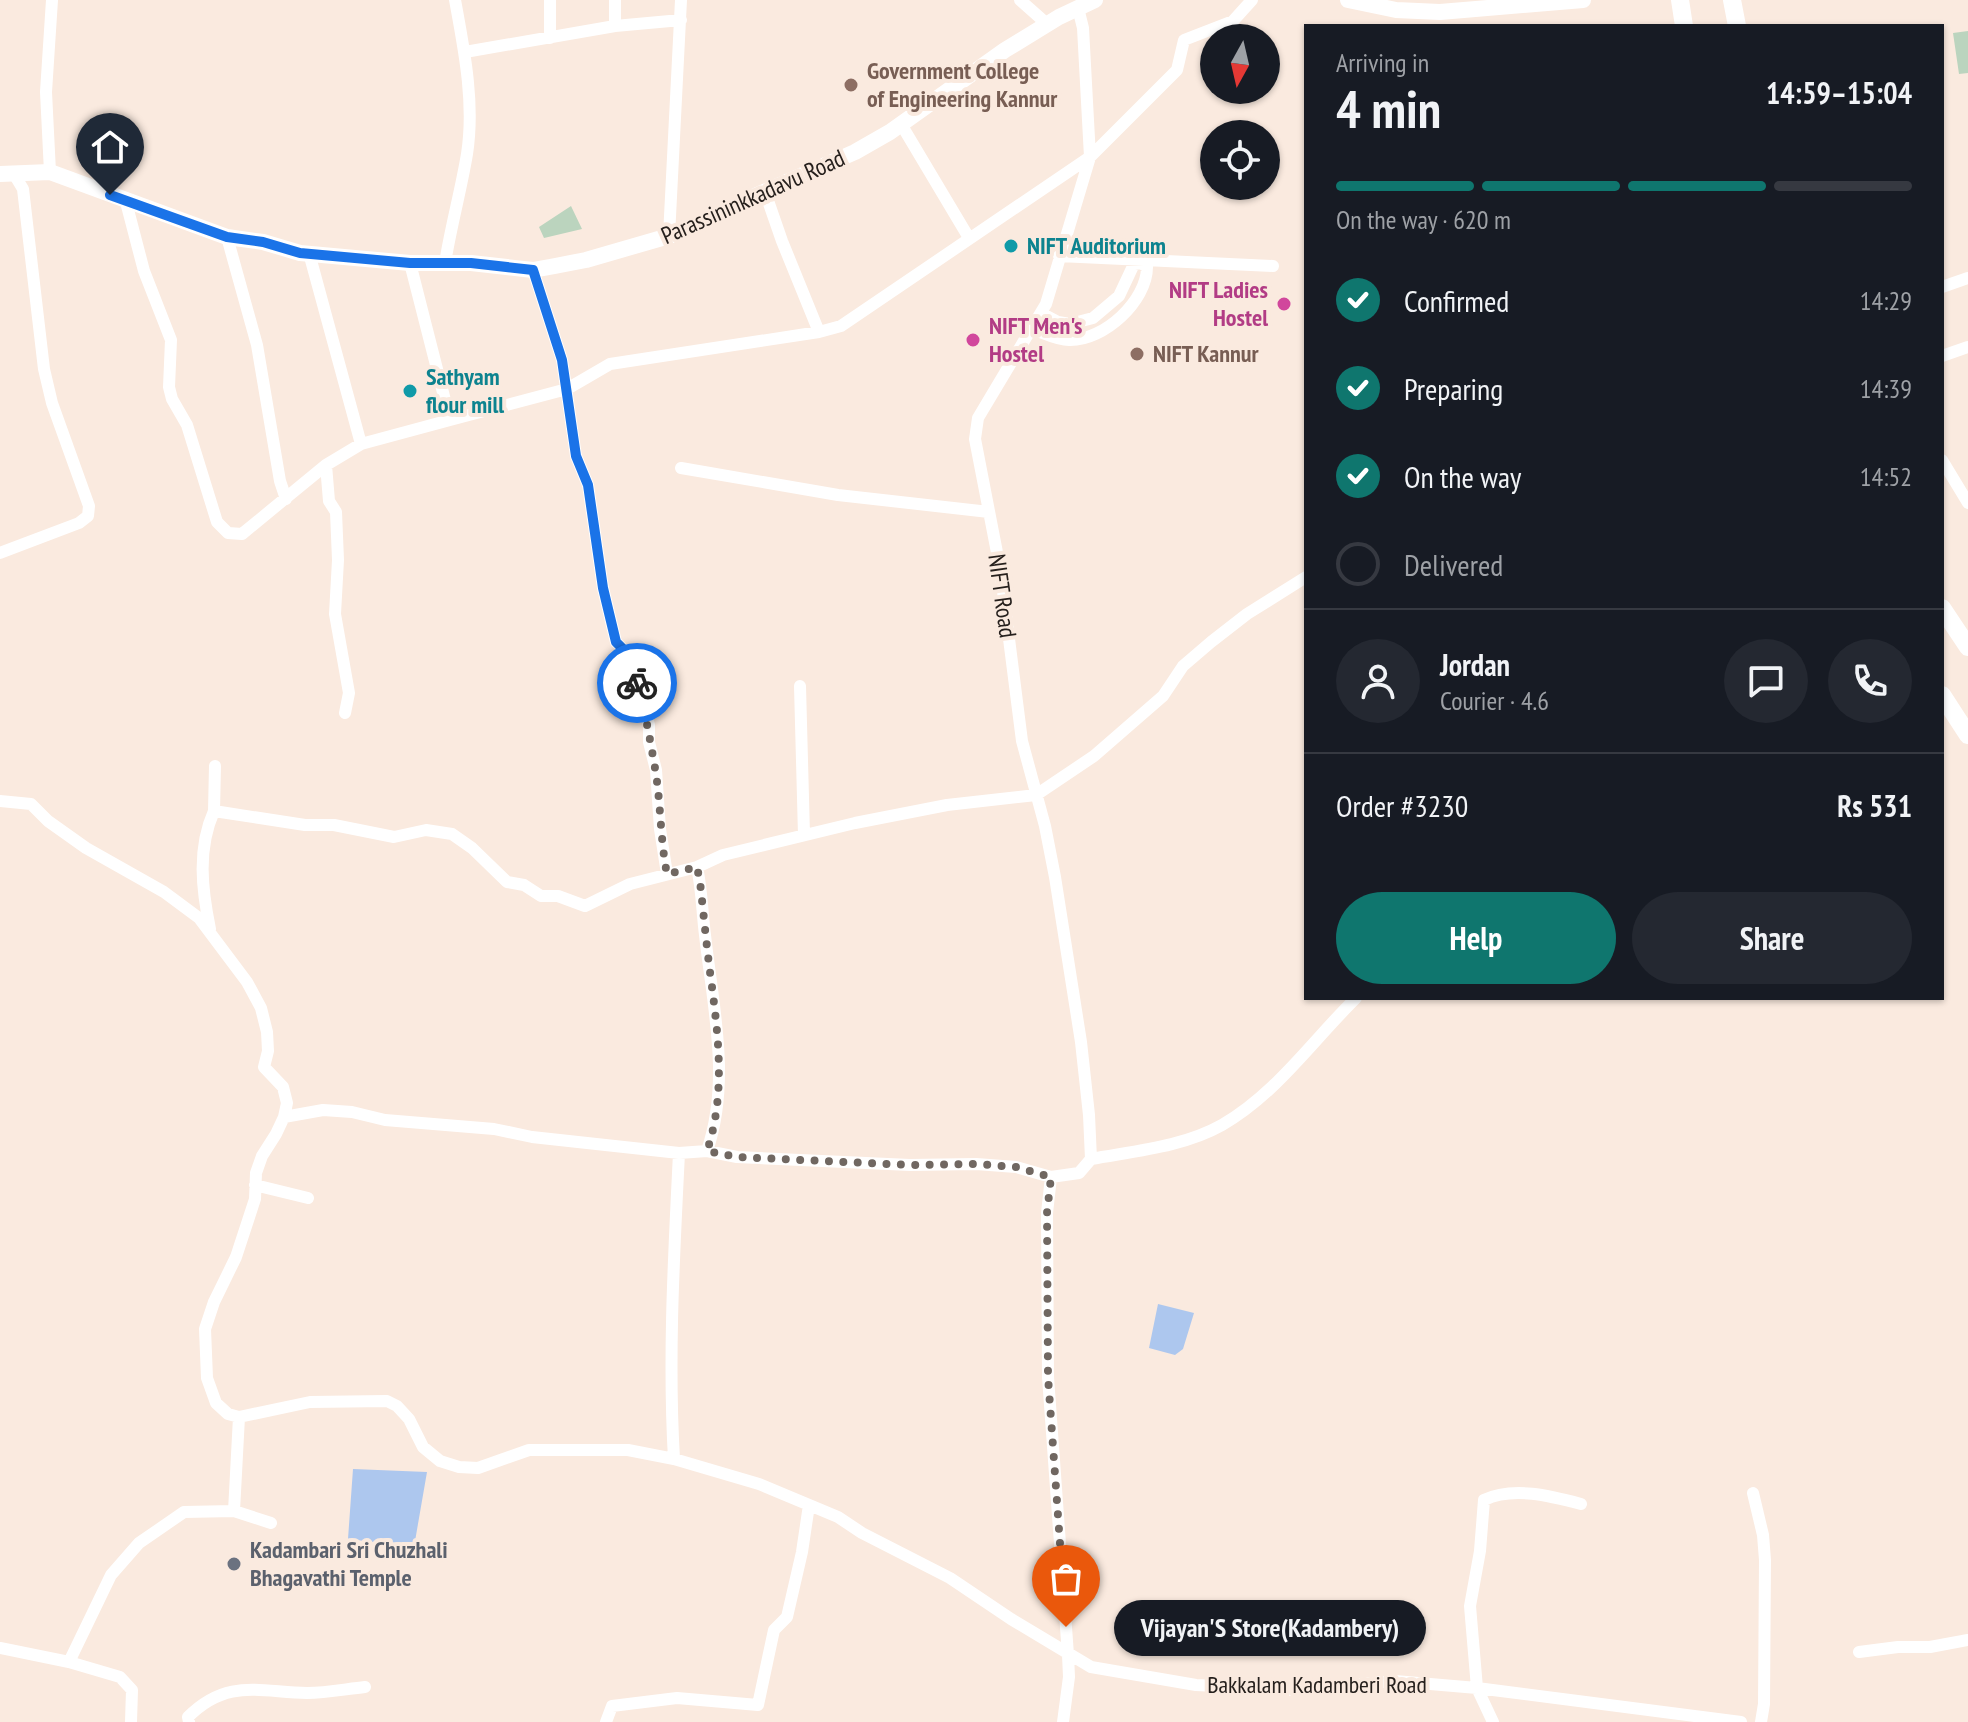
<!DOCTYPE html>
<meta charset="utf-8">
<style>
:root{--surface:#171b24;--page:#242831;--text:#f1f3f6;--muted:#9ea1a6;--line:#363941;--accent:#0f766e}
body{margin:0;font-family:"PT Sans Narrow",sans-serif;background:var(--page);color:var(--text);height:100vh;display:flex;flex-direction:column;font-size:30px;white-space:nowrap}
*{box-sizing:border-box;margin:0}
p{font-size:26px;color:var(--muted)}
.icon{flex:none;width:44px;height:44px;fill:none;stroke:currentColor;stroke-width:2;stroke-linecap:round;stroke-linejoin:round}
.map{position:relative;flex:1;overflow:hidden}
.sheet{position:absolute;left:1304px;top:24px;width:640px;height:976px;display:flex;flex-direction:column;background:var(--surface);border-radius:0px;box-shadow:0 2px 6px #0004}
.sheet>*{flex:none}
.needle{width:52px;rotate:188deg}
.tools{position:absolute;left:1200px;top:24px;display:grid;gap:16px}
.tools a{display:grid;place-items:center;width:80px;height:80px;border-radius:50%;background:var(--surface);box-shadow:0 2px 6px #0004;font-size:40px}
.pin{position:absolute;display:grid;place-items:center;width:68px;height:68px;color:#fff;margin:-82px -34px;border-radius:50% 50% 50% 0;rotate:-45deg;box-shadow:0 0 8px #0007}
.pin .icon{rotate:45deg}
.courier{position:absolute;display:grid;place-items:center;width:80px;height:80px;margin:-40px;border:6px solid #1a73e8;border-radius:50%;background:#fff;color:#222;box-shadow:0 2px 10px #0007}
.bubble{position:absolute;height:56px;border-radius:28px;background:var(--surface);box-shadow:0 2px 6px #0004;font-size:26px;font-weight:700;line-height:56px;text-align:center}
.overview em{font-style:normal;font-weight:700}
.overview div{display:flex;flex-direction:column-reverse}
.overview{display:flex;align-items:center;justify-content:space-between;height:136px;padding:0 32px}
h1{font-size:52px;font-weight:700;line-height:60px}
.bar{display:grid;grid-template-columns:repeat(4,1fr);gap:12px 8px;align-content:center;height:96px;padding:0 32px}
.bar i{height:10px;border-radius:6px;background:var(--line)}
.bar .selected{background:var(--accent)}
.bar p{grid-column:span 4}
.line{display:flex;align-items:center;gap:20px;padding:0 32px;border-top:2px solid var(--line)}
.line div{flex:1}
.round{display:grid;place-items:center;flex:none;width:84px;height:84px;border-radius:42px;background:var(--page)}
ol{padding:0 32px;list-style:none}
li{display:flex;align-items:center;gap:24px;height:88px}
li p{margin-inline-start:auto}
li .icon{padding:8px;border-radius:50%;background:var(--accent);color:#fff;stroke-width:4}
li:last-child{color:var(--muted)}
li i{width:44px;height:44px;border:4px solid var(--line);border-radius:50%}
.button{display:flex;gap:16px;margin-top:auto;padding:16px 32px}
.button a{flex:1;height:92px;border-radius:48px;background:var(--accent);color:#fff;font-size:32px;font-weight:700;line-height:92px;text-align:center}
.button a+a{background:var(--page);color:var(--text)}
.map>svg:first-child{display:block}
.green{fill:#bbd4be}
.water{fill:#adc7ee}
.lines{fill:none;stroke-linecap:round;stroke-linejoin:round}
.minor{stroke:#fff;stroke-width:12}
.major{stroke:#fff;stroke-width:16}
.highway{stroke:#fff;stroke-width:18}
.done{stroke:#706761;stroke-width:8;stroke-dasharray:0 14.4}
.route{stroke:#1a73e8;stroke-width:10}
.education-dot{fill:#8d6e63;stroke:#faeadf;stroke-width:3}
.culture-dot{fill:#0f9aa8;stroke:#faeadf;stroke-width:3}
.hotel-dot{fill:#d1479c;stroke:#faeadf;stroke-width:3}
.worship-dot{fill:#6b7280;stroke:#faeadf;stroke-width:3}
.labels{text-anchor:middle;stroke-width:8;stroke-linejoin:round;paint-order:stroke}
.education-label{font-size:24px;font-weight:bold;fill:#785e54;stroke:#faeadf;text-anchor:start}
.street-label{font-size:24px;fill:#26201d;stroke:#faeadf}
.culture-label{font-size:24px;font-weight:bold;fill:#0d838f;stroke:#faeadf;text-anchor:start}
.hotel-label{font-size:24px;font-weight:bold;fill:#b23c85;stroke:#faeadf;text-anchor:end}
.worship-label{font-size:24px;font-weight:bold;fill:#5b616d;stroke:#faeadf;text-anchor:start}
</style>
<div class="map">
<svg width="1968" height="1722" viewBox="0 0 1968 1722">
<rect width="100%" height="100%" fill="#faeadf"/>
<path class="green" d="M1968,31V73L1959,74L1953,33Z
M571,206L582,229L544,238L539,227Z"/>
<path class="water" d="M1158,1304L1194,1313L1183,1349L1175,1355L1149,1348Z
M353,1469L427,1472L414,1547L348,1539Z"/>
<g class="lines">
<path class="minor" d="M1020,0L1047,24
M615,26V0
M550,38V0
M465,52L615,26L681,20
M901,124L969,238
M50,172L46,92L52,0
M765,192L782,241L819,332
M126,202L144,271L171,340L169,387L172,399L187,425L217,522L228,533L242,534L326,465L361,444L450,420
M669,236L681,0
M227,237L257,345L280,481L286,499
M309,253L361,444
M1059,256L1273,266
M410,263L450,420L567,389L610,364L819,332L841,326L1090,157L1177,70L1184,40L1233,21L1252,0
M445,263C451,226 461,190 467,154C475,103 464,49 455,0
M533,270L562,360L576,456L588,485L603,588L616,642L625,651L631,664L649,725V742L656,770L660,829L667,874
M1942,287L1968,278
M1032,329C1044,333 1057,340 1069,340C1104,341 1147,301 1147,267L1141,263L1134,264L1119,296L1093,318L1070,324L1058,322L1041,313
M1942,356L1968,347
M1942,460L1968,503
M326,465L329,501L336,512L338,560L335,614L349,693L345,713
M681,468L838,495L989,512
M0,553L79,523L88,516L89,506L52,403L44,369L23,189L14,174
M800,686L804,835
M0,801L31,804L48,821L86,848L164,892L199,918L247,982L261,1008L267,1032L268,1051L264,1067L283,1087L287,1103L284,1117L276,1134L262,1156L256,1173L255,1199L236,1257L214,1302L205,1329L207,1378L216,1403L228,1414L239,1417L310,1402L387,1401L397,1406L409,1419L423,1447L440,1461L459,1467L478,1468L529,1450H628L674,1459L759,1484L838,1517L862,1533L950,1578L1011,1619L1091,1667L1196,1685L1294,1690L1395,1681L1477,1688L1741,1722
M214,811L215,766
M697,867L723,855L855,823L947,805L1036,795L1094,756L1163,696L1183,666L1211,642L1247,614L1306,577
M210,929C202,890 197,849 214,811L305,825H334L394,837L426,830L452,834L472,848L507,882L524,885L541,896H558L585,906L630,884L697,867C702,890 702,912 705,935C713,1007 731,1081 707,1151
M284,1117L323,1110L352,1112L385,1120L494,1129L532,1137L679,1153L707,1151L737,1157L910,1165L976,1164L1016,1167L1051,1177L1079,1173L1091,1159L1089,1115L1081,1042L1055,877L1045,826L1022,741L1000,568L975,439L978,418L1046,304L1090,157L1083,28L1078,8
M1091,1159C1134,1151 1183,1147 1222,1125C1276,1094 1312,1041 1356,998
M1051,1177L1047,1213L1048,1377L1068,1655L1069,1677L1063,1722
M255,1185L308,1198
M674,1459C668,1357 674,1255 679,1153
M1753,1493L1763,1535L1765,1560L1764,1704L1761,1722
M234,1511L271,1523
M0,1648L69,1662L111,1575L139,1543L184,1512L234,1511L239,1417
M1859,1652L1898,1647H1930L1968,1640
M69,1662L120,1677L132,1690L131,1722
M189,1722L188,1717C227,1678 259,1692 307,1693C326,1693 346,1689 365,1687
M606,1722L612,1706L677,1698L758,1705L774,1630L787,1617L802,1552L809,1505
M1493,1722L1477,1688L1470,1606L1480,1551L1484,1500C1513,1486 1551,1496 1581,1504"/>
<path class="major" d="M1348,0L1396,10L1440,12L1583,0
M0,174L50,172L227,237L263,242L300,253L410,263H471L533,270L555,266L586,260L669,236L707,221L755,196L855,152L890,132L1005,50L1059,17L1095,0"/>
<path class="highway" d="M1680,0L1684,26
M1732,0L1737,26
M1942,608L1968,647
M1942,695L1968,735"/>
</g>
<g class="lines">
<path class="done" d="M637,683C645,711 650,739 655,768C661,803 660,839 667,874L697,867L700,882C704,917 707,952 712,987C719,1042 725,1097 707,1151L737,1157L910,1165L976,1164L1016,1167L1051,1177L1047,1213L1048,1377L1066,1627"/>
<path class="route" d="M110,195L227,237L263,242L300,253L410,263H471L533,270L562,360L576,456L588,485L603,588L616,642L625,651L637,683"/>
</g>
<g class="education-dot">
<circle cx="851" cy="85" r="8"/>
<circle cx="1137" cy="354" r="8"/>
</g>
<g class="culture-dot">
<circle cx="1011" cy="246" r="8"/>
<circle cx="410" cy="391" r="8"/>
</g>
<g class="hotel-dot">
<circle cx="1284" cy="304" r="8"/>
<circle cx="973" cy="340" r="8"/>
</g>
<circle class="worship-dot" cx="234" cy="1564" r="8"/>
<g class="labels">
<g class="education-label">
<text x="867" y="79">Government College<tspan x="867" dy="28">of Engineering Kannur</tspan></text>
<text x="1153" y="362">NIFT Kannur</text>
</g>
<g class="street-label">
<text transform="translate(753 197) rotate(-24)" y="8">Parassininkkadavu Road</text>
<text transform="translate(1002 596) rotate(82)" y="8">NIFT Road</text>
<text x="1317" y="1693">Bakkalam Kadamberi Road</text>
</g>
<g class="culture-label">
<text x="1027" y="254">NIFT Auditorium</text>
<text x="426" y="385">Sathyam<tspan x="426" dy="28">flour mill</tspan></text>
</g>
<g class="hotel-label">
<text x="1268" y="298">NIFT Ladies<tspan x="1268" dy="28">Hostel</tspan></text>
<text x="989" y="334" text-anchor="start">NIFT Men's<tspan x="989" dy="28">Hostel</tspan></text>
</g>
<g class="worship-label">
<text x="250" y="1558">Kadambari Sri Chuzhali<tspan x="250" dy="28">Bhagavathi Temple</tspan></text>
</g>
</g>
</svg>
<div class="tools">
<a><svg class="needle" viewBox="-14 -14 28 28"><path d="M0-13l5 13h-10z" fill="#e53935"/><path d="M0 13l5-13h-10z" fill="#9ea1a6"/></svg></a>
<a><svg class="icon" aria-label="locate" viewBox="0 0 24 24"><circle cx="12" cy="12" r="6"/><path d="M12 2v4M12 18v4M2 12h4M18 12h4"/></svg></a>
</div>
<div class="pin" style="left:1066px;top:1627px;background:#ea580c"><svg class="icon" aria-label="bag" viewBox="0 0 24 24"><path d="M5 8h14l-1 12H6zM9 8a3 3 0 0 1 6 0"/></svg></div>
<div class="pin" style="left:110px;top:195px;background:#1f2937"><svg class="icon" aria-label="home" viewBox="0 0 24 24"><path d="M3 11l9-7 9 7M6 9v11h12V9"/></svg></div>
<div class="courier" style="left:637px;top:683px"><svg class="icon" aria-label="bike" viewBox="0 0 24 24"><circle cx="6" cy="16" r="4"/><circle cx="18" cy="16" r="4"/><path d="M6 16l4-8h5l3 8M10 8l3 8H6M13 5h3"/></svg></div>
<div class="bubble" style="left:1114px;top:1600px;width:312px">Vijayan'S Store(Kadambery)</div>
<section class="sheet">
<div class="overview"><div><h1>4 min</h1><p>Arriving in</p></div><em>14:59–15:04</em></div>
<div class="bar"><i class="selected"></i><i class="selected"></i><i class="selected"></i><i></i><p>On the way · 620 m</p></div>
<ol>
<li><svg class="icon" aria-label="check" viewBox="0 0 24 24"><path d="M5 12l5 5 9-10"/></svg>Confirmed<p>14:29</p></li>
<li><svg class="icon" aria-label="check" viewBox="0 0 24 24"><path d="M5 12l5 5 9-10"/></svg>Preparing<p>14:39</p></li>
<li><svg class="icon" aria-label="check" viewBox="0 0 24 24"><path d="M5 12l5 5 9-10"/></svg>On the way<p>14:52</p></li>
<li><i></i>Delivered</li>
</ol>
<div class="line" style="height:144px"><a class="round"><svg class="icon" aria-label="person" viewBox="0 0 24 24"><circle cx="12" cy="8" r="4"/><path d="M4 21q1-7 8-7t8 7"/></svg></a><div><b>Jordan</b><p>Courier · 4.6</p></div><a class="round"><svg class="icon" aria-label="chat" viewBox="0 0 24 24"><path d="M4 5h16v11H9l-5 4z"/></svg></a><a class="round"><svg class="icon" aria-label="phone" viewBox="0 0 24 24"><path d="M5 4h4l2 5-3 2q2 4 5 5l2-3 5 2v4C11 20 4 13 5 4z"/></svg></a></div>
<div class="line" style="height:104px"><div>Order #3230</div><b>Rs 531</b></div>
<div class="button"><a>Help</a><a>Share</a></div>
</section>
</div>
